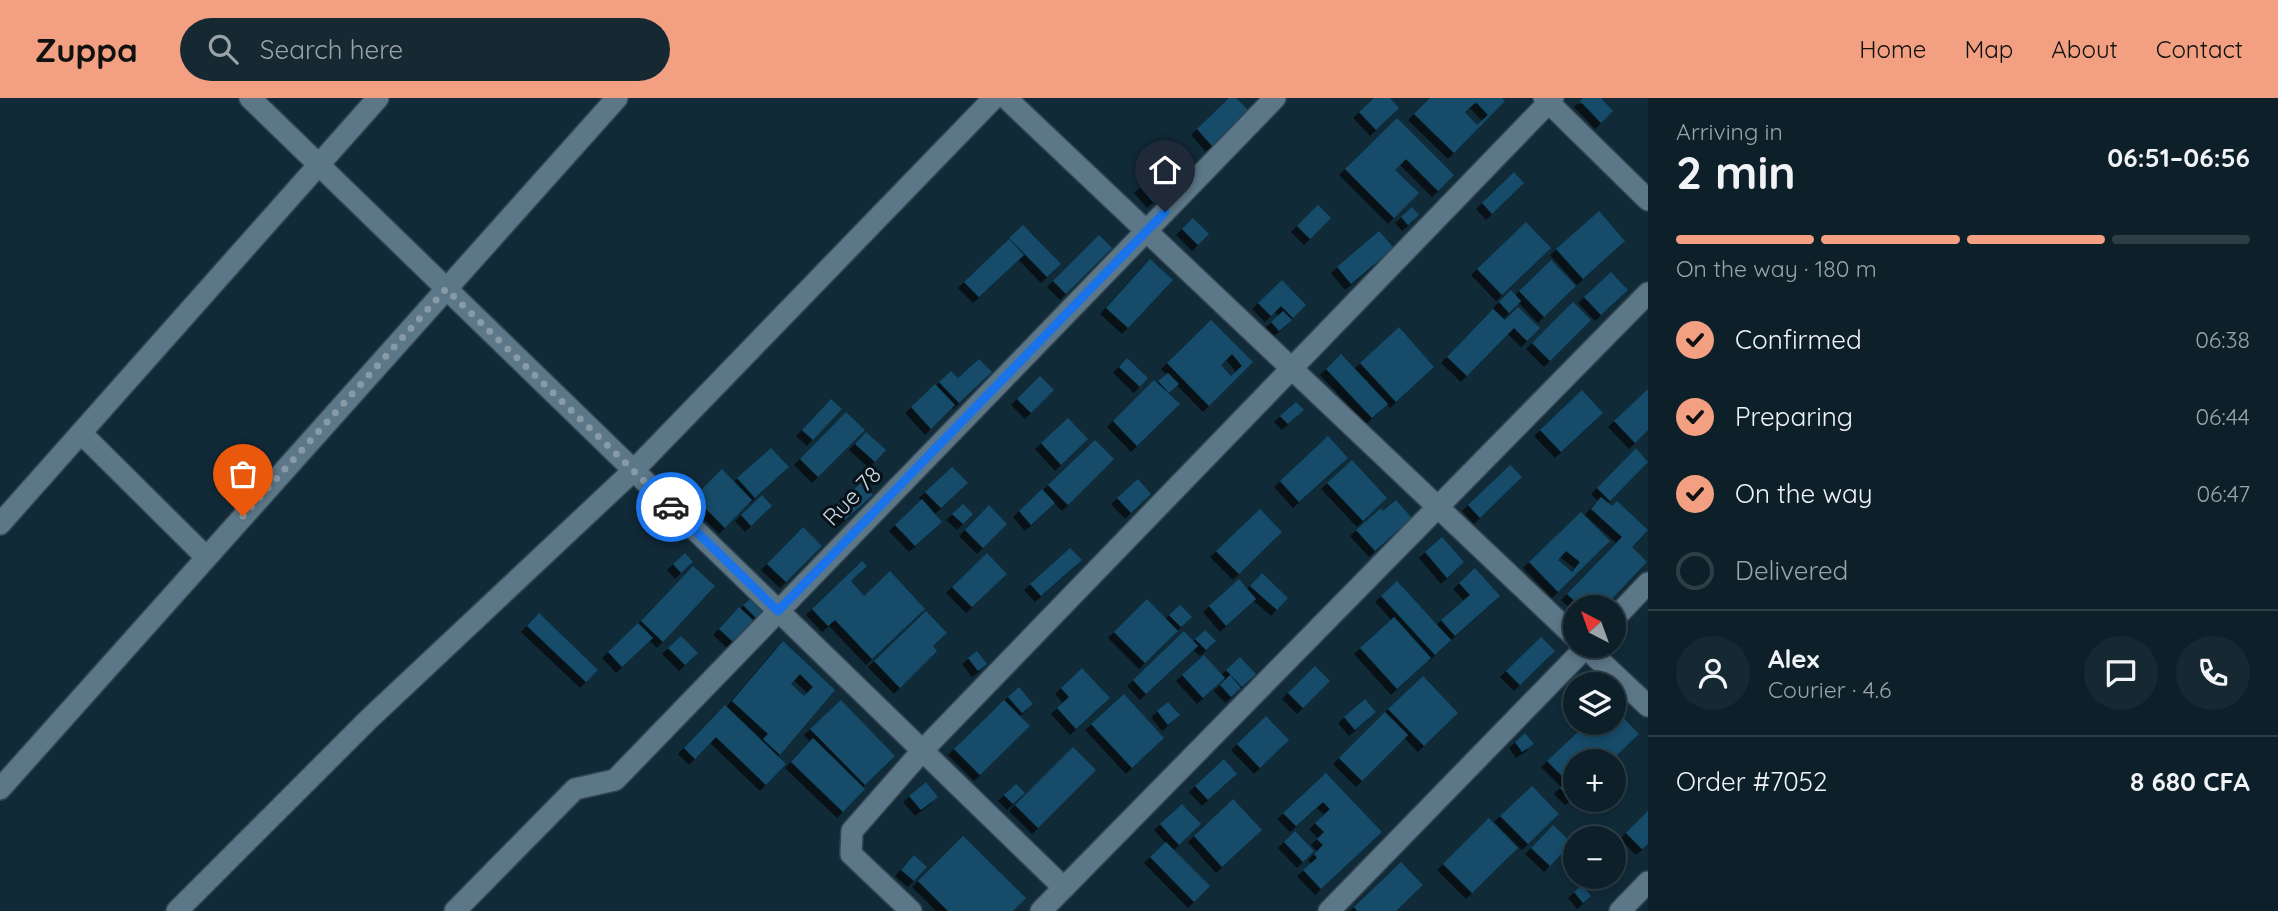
<!DOCTYPE html>
<meta charset="utf-8">
<style>
:root{--surface:#0d202a;--page:#162832;--text:#f1f3f6;--muted:#9aa3a8;--line:#2d3e47;--accent:#f2a081}
body{margin:0;font-family:Quicksand,sans-serif;background:var(--page);color:var(--text);height:100vh;display:flex;flex-direction:column;font-size:26px;white-space:nowrap}
*{box-sizing:border-box;margin:0}
p{font-size:23px;color:var(--muted)}
.icon{flex:none;width:38px;height:38px;fill:none;stroke:currentColor;stroke-width:2;stroke-linecap:round;stroke-linejoin:round}
.map{position:relative;flex:1;overflow:hidden}
.panel{display:flex;flex-direction:column;background:var(--surface);width:630px}
.panel>*{flex:none}
.needle{width:46px;rotate:319deg}
.buttons{position:absolute;left:1563px;top:497px;display:grid;gap:14px}
.buttons a{display:grid;place-items:center;width:63px;height:63px;border-radius:50%;background:var(--surface);box-shadow:0 4px 10px #0003,0 0 0 2px var(--line);font-size:35px}
.pin{position:absolute;display:grid;place-items:center;width:60px;height:60px;color:#fff;margin:-72px -30px;border-radius:50% 50% 50% 0;rotate:-45deg;box-shadow:0 0 7px #0007}
.pin .icon{rotate:45deg}
.courier{position:absolute;display:grid;place-items:center;width:70px;height:70px;margin:-35px;border:5px solid #1a73e8;border-radius:50%;background:#fff;color:#222;box-shadow:0 2px 9px #0007}
.headline em{font-style:normal;font-weight:700}
.headline div{display:flex;flex-direction:column-reverse}
.headline{display:flex;align-items:center;justify-content:space-between;height:119px;padding:0 28px}
h1{font-size:46px;font-weight:700;line-height:52px}
.bar{display:grid;grid-template-columns:repeat(4,1fr);gap:10px 7px;align-content:center;height:84px;padding:0 28px}
.bar i{height:9px;border-radius:5px;background:var(--line)}
.bar .selected{background:var(--accent)}
.bar p{grid-column:span 4}
.line{display:flex;align-items:center;gap:18px;padding:0 28px;border-top:2px solid var(--line)}
.line div{flex:1}
.round{display:grid;place-items:center;flex:none;width:74px;height:74px;border-radius:37px;background:var(--page)}
ol{padding:0 28px;list-style:none}
li{display:flex;align-items:center;gap:21px;height:77px}
li p{margin-inline-start:auto}
li .icon{padding:7px;border-radius:50%;background:var(--accent);color:#111;stroke-width:4}
li:last-child{color:var(--muted)}
li i{width:38px;height:38px;border:4px solid var(--line);border-radius:50%}
header{display:flex;align-items:center;gap:42px;box-sizing:border-box;height:98px;padding:0 35px;background:var(--accent);color:#111}
header strong{font-size:33px}
nav{display:flex;gap:38px;margin-inline-start:auto;font-size:24px}
.search{width:490px;height:63px;background:var(--page);display:flex;align-items:center;gap:18px;box-sizing:border-box;padding:0 24px;border-radius:38px;color:var(--muted);font-size:26px}
main{display:flex;flex:1;min-height:0}
.map>svg:first-child{display:block}
.building{fill:#124b69;fill-rule:evenodd;filter:url(#shadow)}
.lines{fill:none;stroke-linecap:round;stroke-linejoin:round}
.minor-casing{stroke:#344551;stroke-width:24}
.minor{stroke:#5c7788;stroke-width:21}
.done{stroke:#879aa5;stroke-width:7;stroke-dasharray:0 12.6}
.route{stroke:#1a73e8;stroke-width:9}
.labels{text-anchor:middle;stroke-width:6;stroke-linejoin:round;paint-order:stroke}
.street-label{font-size:23px;fill:#c7d6df;stroke:#071117}
</style>
<header>
<strong>Zuppa</strong>
<div class="search"><svg class="icon" aria-label="search" viewBox="0 0 24 24"><circle cx="10" cy="10" r="6"/><path d="M15 15l6 6"/></svg>Search here</div>
<nav><a>Home</a><a>Map</a><a>About</a><a>Contact</a></nav>
</header>
<main>
<div class="map">
<svg width="1648" height="813" viewBox="0 0 1648 813">
<defs>
<filter id="shadow"><feDropShadow dx="-6" dy="6" stdDeviation="0" flood-color="#0009"/></filter>
</defs>
<rect width="100%" height="100%" fill="#112a38"/>
<path class="building" d="M1229,0H1236L1249,13L1212,48L1197,31Z
M1374,0H1390L1399,10L1376,32L1359,14Z
M1430,0H1502L1505,3L1454,55L1414,16ZM1476,4L1488,17L1477,27L1465,14Z
M1583,0H1601L1613,13L1601,25L1580,3Z
M1397,20L1454,77L1438,93L1406,61L1395,72L1419,95L1394,120L1345,71Z
M1164,69L1176,83L1153,104L1140,89Z
M1514,74L1524,85L1492,116L1482,105Z
M1318,107L1331,120L1310,141L1297,128Z
M1412,109L1419,117L1408,127L1401,119Z
M1599,113L1625,143L1583,181L1556,151Z
M1193,120L1209,136L1198,147L1182,131Z
M1526,124L1551,150L1502,197L1477,171Z
M1023,127L1061,166L1047,179L1009,140Z
M1379,133L1394,150L1351,186L1337,169Z
M1099,137L1112,150L1066,196L1053,183Z
M1009,141L1024,157L979,199L964,184Z
M1150,161L1173,182L1128,230L1106,210Z
M1551,162L1576,188L1544,219L1519,193Z
M1611,174L1628,192L1601,217L1584,199Z
M1282,182L1306,207L1293,220L1281,208L1271,218L1258,205Z
M1511,192L1521,203L1509,215L1499,204Z
M1573,204L1591,222L1550,263L1532,245Z
M1518,209L1540,230L1527,243L1514,230L1467,278L1447,259L1493,211L1505,222Z
M1283,213L1292,222L1279,233L1271,224Z
M1211,222L1253,264L1209,308L1167,265ZM1232,256L1242,268L1231,278L1221,267Z
M1399,229L1434,269L1396,304L1360,265Z
M1341,256L1388,306L1372,320L1326,271Z
M1127,260L1148,280L1140,289L1119,269Z
M979,261L992,274L959,305L939,284L951,273L958,280Z
M1168,275L1179,286L1169,295L1158,283Z
M1040,278L1054,292L1031,315L1017,301Z
M1154,282L1180,306L1137,348L1113,323Z
M935,286L955,307L931,331L911,309Z
M1648,291V332L1635,345L1614,323Z
M1582,292L1603,315L1561,354L1540,332Z
M831,301L842,311L813,342L802,332Z
M1296,304L1304,312L1288,326L1280,318Z
M846,314L865,332L818,379L800,361Z
M1068,320L1088,341L1061,367L1041,345Z
M866,334L886,352L875,364L855,346Z
M1328,338L1348,360L1299,404L1280,383Z
M1095,342L1114,361L1068,407L1048,387Z
M771,350L789,369L755,400L737,380Z
M1636,350L1648,364L1610,403L1597,390Z
M1352,362L1387,400L1363,423L1327,385Z
M1510,367L1522,379L1480,420L1468,407Z
M952,369L968,385L941,410L925,394Z
M722,371L752,402L725,430L694,399Z
M1138,381L1151,396L1131,415L1117,400Z
M861,385L873,397L845,422L834,410Z
M1042,391L1055,405L1031,427L1019,413Z
M762,397L772,408L751,428L741,417Z
M1601,399L1612,408L1617,403L1648,432L1632,449L1647,464L1604,509H1581L1567,496L1622,439L1591,411Z
M922,401L942,424L915,448L895,427Z
M1396,402L1412,420L1375,453L1356,432L1381,410L1383,413Z
M963,406L973,416L963,426L952,416Z
M989,407L1007,426L983,450L965,432Z
M1260,411L1282,434L1239,476L1216,453Z
M1581,414L1610,443L1558,494L1529,464ZM1566,453L1580,464L1572,474L1558,462Z
M803,429L822,448L786,484L767,466Z
M1442,439L1464,464L1447,480L1425,454Z
M1070,450L1082,462L1041,498L1030,486Z
M685,455L693,464L681,475L673,466Z
M987,455L1007,476L972,509L952,489Z
M862,463L867,468L851,483L864,498L890,473L925,511L872,561L835,522L828,528L812,511Z
M693,468L715,488L663,544L641,523Z
M1475,470L1500,498L1455,538L1441,522L1470,497L1459,485Z
M1262,475L1288,500L1277,512L1250,488Z
M1239,481L1256,501L1226,528L1209,508Z
M1397,483L1451,542L1435,557L1381,498Z
M750,501L763,515L757,521L743,507Z
M1147,501L1178,533L1145,565L1114,534Z
M1180,507L1192,519L1181,529L1169,517Z
M739,509L755,524L734,545L719,531Z
M926,513L947,535L933,548L937,553L900,590L874,563Z
M539,515L598,572L586,584L527,528Z
M1394,519L1431,560L1397,591L1360,550Z
M638,525L653,540L622,569L608,554Z
M1205,532L1216,543L1206,552L1195,541Z
M1184,533L1198,548L1146,596L1133,582Z
M681,538L698,555L685,567L668,550Z
M1541,539L1555,553L1520,587L1506,573Z
M783,543L835,592L780,657L763,641L768,636L732,603ZM800,576L813,589L804,598L791,586Z
M977,553L987,566L978,573L968,560Z
M1204,557L1225,580L1203,600L1182,577Z
M1240,559L1256,576L1242,589L1226,572Z
M1315,568L1330,583L1303,610L1288,595Z
M1082,570L1110,600L1076,631L1057,610L1069,599L1061,590Z
M1230,577L1241,590L1231,599L1220,587Z
M1423,578L1458,615L1424,648L1388,611Z
M1019,589L1033,606L1022,615L1008,599Z
M1124,596L1164,640L1132,670L1091,626Z
M1365,601L1376,614L1355,632L1344,619Z
M841,602L895,658L865,687L810,631Z
M1004,602L1030,628L980,677L954,651Z
M1168,604L1180,617L1168,627L1157,613Z
M725,607L786,666L766,687L716,639L695,661L684,650Z
M1614,610L1639,636L1611,663H1575V698L1571,701L1560,690L1567,683L1547,663L1580,632L1584,635L1594,625H1614Z
M1385,614L1408,637L1362,683L1339,660Z
M1266,618L1289,642L1260,670L1237,646Z
M1525,635L1534,646L1522,654L1515,644Z
M813,640L865,691L843,714L791,664Z
M1073,649L1096,672L1038,730L1015,707Z
M1224,661L1237,676L1208,702L1195,688Z
M1326,675L1382,734L1321,791L1303,772L1317,760L1314,756L1323,747L1317,741L1324,734L1315,725L1330,711L1323,704L1296,728L1283,715Z
M926,684L938,699L921,712L909,698Z
M1016,686L1025,695L1013,706L1004,697Z
M1532,688L1559,716L1528,746L1500,718Z
M1233,701L1262,732L1222,769L1194,738Z
M1182,706L1201,726L1179,747L1160,726Z
M1648,713V746L1642,751L1626,735Z
M1489,720L1518,750L1472,795L1443,766Z
M1553,727L1572,745L1550,768L1531,750Z
M1295,733L1314,753L1303,764L1284,744Z
M963,738L1026,800L1013,813H948L918,783Z
M1166,744L1210,788L1194,804L1150,759Z
M914,757L927,769L914,783L901,772Z
M1401,764L1423,787L1396,813H1357L1354,809Z
M1582,787L1591,798L1583,805L1574,794Z"/>
<g class="lines">
<defs>
<path id="minor" d="M250,0L1064,790
M1006,0L1575,539
M1544,0L1648,102
M81,335L206,459
M0,426L378,0
M1614,521L1648,485
M1584,548L1648,608
M0,691L617,0
M177,813L369,621L633,373L994,0
M455,813L575,691L615,682L1275,0
M911,813L851,756L852,733L922,653L1553,0
M1041,813L1648,195
M1329,813L1587,548
M1620,813L1648,784"/>
</defs>
<use href="#minor" class="minor-casing"/>
<use href="#minor" class="minor"/>
</g>
<g class="lines">
<path class="done" d="M243,418L446,191L671,409"/>
<path class="route" d="M671,409L778,513L1165,114"/>
</g>
<g class="labels">
<g class="street-label">
<text transform="translate(852 398) rotate(-46)" y="8">Rue 78</text>
</g>
</g>
</svg>
<div class="buttons">
<a><svg class="needle" viewBox="-14 -14 28 28"><path d="M0-13l5 13h-10z" fill="#e53935"/><path d="M0 13l5-13h-10z" fill="#9aa3a8"/></svg></a>
<a><svg class="icon" aria-label="layers" viewBox="0 0 24 24"><path d="M12 4l9 5-9 5-9-5zM3 14l9 5 9-5"/></svg></a>
<a>+</a>
<a>−</a>
</div>
<div class="pin" style="left:243px;top:418px;background:#ea580c"><svg class="icon" aria-label="bag" viewBox="0 0 24 24"><path d="M5 8h14l-1 12H6zM9 8a3 3 0 0 1 6 0"/></svg></div>
<div class="pin" style="left:1165px;top:114px;background:#1f2937"><svg class="icon" aria-label="home" viewBox="0 0 24 24"><path d="M3 11l9-7 9 7M6 9v11h12V9"/></svg></div>
<div class="courier" style="left:671px;top:409px"><svg class="icon" aria-label="car" viewBox="0 0 24 24"><path d="M5 17H2v-5l4-1 3-4h7l3 4 3 1v5h-3M9 17h6M6 11h13"/><circle cx="7" cy="17" r="2"/><circle cx="17" cy="17" r="2"/></svg></div>
</div>
<section class="panel">
<div class="headline"><div><h1>2 min</h1><p>Arriving in</p></div><em>06:51–06:56</em></div>
<div class="bar"><i class="selected"></i><i class="selected"></i><i class="selected"></i><i></i><p>On the way · 180 m</p></div>
<ol>
<li><svg class="icon" aria-label="check" viewBox="0 0 24 24"><path d="M5 12l5 5 9-10"/></svg>Confirmed<p>06:38</p></li>
<li><svg class="icon" aria-label="check" viewBox="0 0 24 24"><path d="M5 12l5 5 9-10"/></svg>Preparing<p>06:44</p></li>
<li><svg class="icon" aria-label="check" viewBox="0 0 24 24"><path d="M5 12l5 5 9-10"/></svg>On the way<p>06:47</p></li>
<li><i></i>Delivered</li>
</ol>
<div class="line" style="height:126px"><a class="round"><svg class="icon" aria-label="person" viewBox="0 0 24 24"><circle cx="12" cy="8" r="4"/><path d="M4 21q1-7 8-7t8 7"/></svg></a><div><b>Alex</b><p>Courier · 4.6</p></div><a class="round"><svg class="icon" aria-label="chat" viewBox="0 0 24 24"><path d="M4 5h16v11H9l-5 4z"/></svg></a><a class="round"><svg class="icon" aria-label="phone" viewBox="0 0 24 24"><path d="M5 4h4l2 5-3 2q2 4 5 5l2-3 5 2v4C11 20 4 13 5 4z"/></svg></a></div>
<div class="line" style="height:91px"><div>Order #7052</div><b>8 680 CFA</b></div>
</section>
</main>
